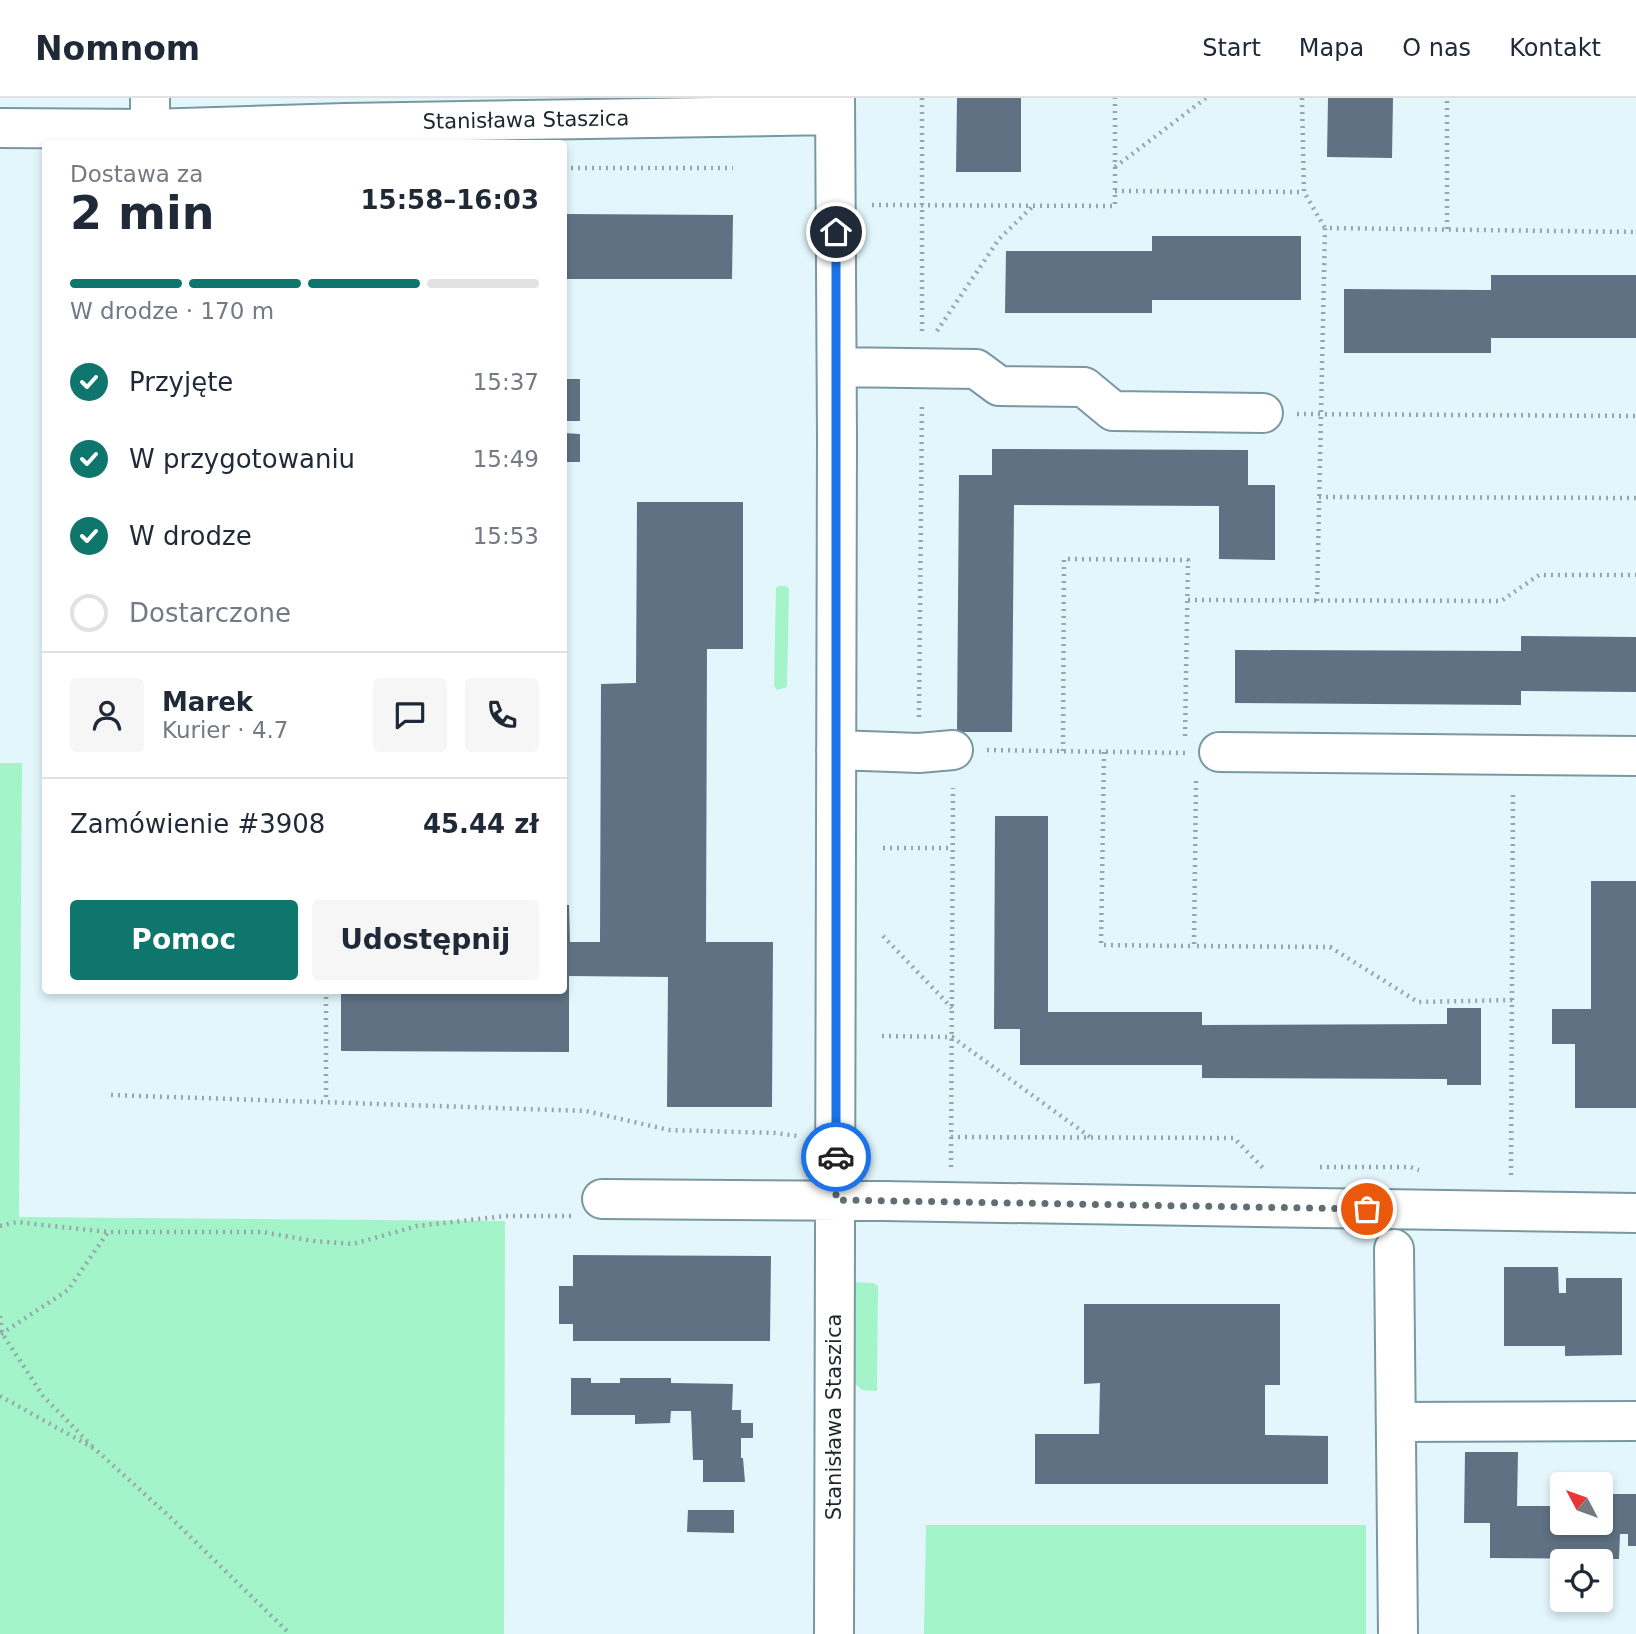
<!DOCTYPE html>
<html lang="pl">
<meta charset="utf-8">
<style>
:root{--surface:#fff;--page:#f6f6f7;--text:#1f2937;--muted:#747a83;--line:#e0e1e3;--accent:#0f766e}
body{margin:0;font-family:"DejaVu Sans",sans-serif;background:var(--page);color:var(--text);height:100vh;display:flex;flex-direction:column;font-size:26px;white-space:nowrap}
*{box-sizing:border-box;margin:0}
p{font-size:23px;color:var(--muted)}
.icon{flex:none;width:38px;height:38px;fill:none;stroke:currentColor;stroke-width:2;stroke-linecap:round;stroke-linejoin:round}
.map{position:relative;flex:1;overflow:hidden}
.details{position:absolute;left:42px;top:42px;width:525px;height:854px;display:flex;flex-direction:column;background:var(--surface);border-radius:7px;box-shadow:0 4px 10px #0003}
.details>*{flex:none}
.needle{width:46px;rotate:311deg}
.buttons{position:absolute;left:1550px;top:1374px;display:grid;gap:14px}
.buttons a{display:grid;place-items:center;width:63px;height:63px;border-radius:7px;background:var(--surface);box-shadow:0 4px 10px #0003;font-size:35px}
.pin{position:absolute;display:grid;place-items:center;width:60px;height:60px;color:#fff;margin:-30px;border:4px solid #fff;border-radius:50%;box-shadow:0 2px 7px #0007}
.courier{position:absolute;display:grid;place-items:center;width:70px;height:70px;margin:-35px;border:5px solid #1a73e8;border-radius:50%;background:#fff;color:#222;box-shadow:0 2px 9px #0007}
.overview em{font-style:normal;font-weight:800}
.overview div{display:flex;flex-direction:column-reverse}
.overview{display:flex;align-items:center;justify-content:space-between;height:119px;padding:0 28px}
h1{font-size:46px;font-weight:800;line-height:52px}
.bar{display:grid;grid-template-columns:repeat(4,1fr);gap:10px 7px;align-content:center;height:84px;padding:0 28px}
.bar i{height:9px;border-radius:5px;background:var(--line)}
.bar .active{background:var(--accent)}
.bar p{grid-column:span 4}
.line{display:flex;align-items:center;gap:18px;padding:0 28px;border-top:2px solid var(--line)}
.line div{flex:1}
.round{display:grid;place-items:center;flex:none;width:74px;height:74px;border-radius:7px;background:var(--page)}
ol{padding:0 28px;list-style:none}
li{display:flex;align-items:center;gap:21px;height:77px}
li p{margin-inline-start:auto}
li .icon{padding:7px;border-radius:50%;background:var(--accent);color:#fff;stroke-width:4}
li:last-child{color:var(--muted)}
li i{width:38px;height:38px;border:4px solid var(--line);border-radius:50%}
.button{display:flex;gap:14px;margin-top:auto;padding:14px 28px}
.button a{flex:1;height:80px;border-radius:7px;background:var(--accent);color:#fff;font-size:28px;font-weight:800;line-height:80px;text-align:center}
.button a+a{background:var(--page);color:var(--text)}
header{display:flex;align-items:center;gap:42px;box-sizing:border-box;height:98px;padding:0 35px;background:var(--surface);border-bottom:2px solid var(--line)}
header strong{font-size:33px}
nav{display:flex;gap:38px;margin-inline-start:auto;font-size:24px}
.map>svg:first-child{display:block}
.green{fill:#a4f4c9}
.building{fill:#5f7183}
.lines{fill:none;stroke-linecap:round;stroke-linejoin:round}
.minor-casing{stroke:#7a98a1;stroke-width:42}
.path{stroke:#96a6ab;stroke-width:4.5;stroke-dasharray:2 5;stroke-linecap:butt}
.minor{stroke:#fff;stroke-width:38}
.done{stroke:#616f74;stroke-width:7;stroke-dasharray:0 12.6}
.route{stroke:#1a73e8;stroke-width:9}
.labels{text-anchor:middle;stroke-width:6;stroke-linejoin:round;paint-order:stroke}
.street-label{font-size:21px;fill:#1b272a;stroke:#fff}
</style>
<header>
<strong>Nomnom</strong>
<nav><a>Start</a><a>Mapa</a><a>O nas</a><a>Kontakt</a></nav>
</header>
<div class="map">
<svg width="1636" height="1536" viewBox="0 0 1636 1536">
<rect width="100%" height="100%" fill="#e3f6fc"/>
<path class="green" d="M779,488H786L789,491L787,589L777,592L774,588L776,490Z
M0,665H22L19,1119L505,1123L504,1536H0Z
M853,1184L873,1185L878,1188L877,1293L862,1292L852,1283Z
M926,1427H1366V1536H924Z"/>
<path class="building" d="M957,0H1021V74H956Z
M1328,0H1393L1392,60L1327,59Z
M564,116L733,117L732,181H564Z
M1152,138H1301V202H1152V215H1005L1006,153H1152Z
M1491,177H1636V240H1491V255H1344V191L1491,192Z
M564,281H580V323H564Z
M564,335L580,336V364H564Z
M992,351L1248,352V387H1275V462L1219,461V408L1014,407L1012,634H957L959,377H992Z
M637,404H743V551H707L706,844H773L772,1009H667L668,879L569,878V954L341,953V892H564V807H569L570,844H600L601,586L636,585Z
M1521,538L1636,539V594L1521,593V607L1235,605V552L1521,553Z
M995,718H1048V914H1202V927L1447,926V910H1481V987H1447V981L1202,980V967H1020V931H994Z
M1591,783H1636V1010H1575V946H1552V911H1591Z
M573,1157L771,1158L770,1243H573V1226H559V1188H573Z
M1504,1169H1558L1559,1195H1566V1180H1622V1257L1565,1258V1248H1504Z
M1084,1206H1280V1287H1265V1337L1328,1338V1386H1035V1336H1099L1100,1285L1084,1286Z
M571,1280H591V1285H620V1280H671V1285L733,1286L732,1312H741V1325H753V1340H741V1360H743L745,1384H703V1362H693L691,1313H671L670,1325L635,1326V1317H571Z
M1465,1354H1518L1517,1408H1563V1424H1601L1602,1396H1636V1448H1628V1436H1620L1619,1461L1490,1460V1425H1464Z
M688,1412H734V1435L687,1434Z"/>
<g class="lines">
<defs>
<path id="minor" d="M150,0V31L345,25L835,17
M0,30L150,31V46
M837,269L976,271L999,288L1084,289L1113,313L1263,315
M836,652L919,655L953,652
M1219,654L1636,658
M602,1101L883,1103L1636,1115
M1394,1151L1398,1536
M1396,1324L1636,1323
M834,1536L837,340L835,0"/>
</defs>
<use href="#minor" class="minor-casing"/>
<path class="path" d="M922,0V234
M1302,0L1304,94L1325,130
M1115,69L1206,0
M564,70H733
M1115,93L1304,94
M872,107L1115,108V0
M1447,131V0
M937,233L999,141L1033,108
M1297,316L1636,318
M1319,399L1636,400
M1188,502L1501,503L1539,477H1636
M1317,503L1325,130L1636,134
M919,619L922,305
M987,652L1185,655
M1063,653L1064,461L1188,462L1185,638
M1104,654L1101,847L1194,848
M1196,683L1194,848L1330,849L1418,904L1514,902
M883,750H953
M883,838L952,910
M326,892V1002
M882,938L952,939L1090,1039
M111,997L586,1013L669,1032L775,1035L798,1038
M951,1039L1234,1040L1263,1070
M951,1069L953,690
M1320,1069H1410L1419,1072
M1511,1077L1513,694
M0,1128L17,1124L108,1134H262L314,1143L353,1146L417,1128L505,1118H572
M0,1218L2,1235L43,1298L92,1348
M1,1236L68,1192L108,1134
M0,1298L95,1351L169,1418L290,1536"/>
<use href="#minor" class="minor"/>
</g>
<g class="lines">
<path class="done" d="M836,1059V1102L1367,1111"/>
<path class="route" d="M836,1059V134"/>
</g>
<g class="labels">
<g class="street-label">
<text transform="translate(526 22) rotate(-1)" y="7">Stanisława Staszica</text>
<text transform="translate(834 1319) rotate(-90)" y="7">Stanisława Staszica</text>
</g>
</g>
</svg>
<div class="buttons">
<a><svg class="needle" viewBox="-14 -14 28 28"><path d="M0-13l5 13h-10z" fill="#e53935"/><path d="M0 13l5-13h-10z" fill="#747a83"/></svg></a>
<a><svg class="icon" aria-label="locate" viewBox="0 0 24 24"><circle cx="12" cy="12" r="6"/><path d="M12 2v4M12 18v4M2 12h4M18 12h4"/></svg></a>
</div>
<div class="pin" style="left:1367px;top:1111px;background:#ea580c"><svg class="icon" aria-label="bag" viewBox="0 0 24 24"><path d="M5 8h14l-1 12H6zM9 8a3 3 0 0 1 6 0"/></svg></div>
<div class="pin" style="left:836px;top:134px;background:#1f2937"><svg class="icon" aria-label="home" viewBox="0 0 24 24"><path d="M3 11l9-7 9 7M6 9v11h12V9"/></svg></div>
<div class="courier" style="left:836px;top:1059px"><svg class="icon" aria-label="car" viewBox="0 0 24 24"><path d="M5 17H2v-5l4-1 3-4h7l3 4 3 1v5h-3M9 17h6M6 11h13"/><circle cx="7" cy="17" r="2"/><circle cx="17" cy="17" r="2"/></svg></div>
<section class="details">
<div class="overview"><div><h1>2 min</h1><p>Dostawa za</p></div><em>15:58–16:03</em></div>
<div class="bar"><i class="active"></i><i class="active"></i><i class="active"></i><i></i><p>W drodze · 170 m</p></div>
<ol>
<li><svg class="icon" aria-label="check" viewBox="0 0 24 24"><path d="M5 12l5 5 9-10"/></svg>Przyjęte<p>15:37</p></li>
<li><svg class="icon" aria-label="check" viewBox="0 0 24 24"><path d="M5 12l5 5 9-10"/></svg>W przygotowaniu<p>15:49</p></li>
<li><svg class="icon" aria-label="check" viewBox="0 0 24 24"><path d="M5 12l5 5 9-10"/></svg>W drodze<p>15:53</p></li>
<li><i></i>Dostarczone</li>
</ol>
<div class="line" style="height:126px"><a class="round"><svg class="icon" aria-label="person" viewBox="0 0 24 24"><circle cx="12" cy="8" r="4"/><path d="M4 21q1-7 8-7t8 7"/></svg></a><div><b>Marek</b><p>Kurier · 4.7</p></div><a class="round"><svg class="icon" aria-label="chat" viewBox="0 0 24 24"><path d="M4 5h16v11H9l-5 4z"/></svg></a><a class="round"><svg class="icon" aria-label="phone" viewBox="0 0 24 24"><path d="M5 4h4l2 5-3 2q2 4 5 5l2-3 5 2v4C11 20 4 13 5 4z"/></svg></a></div>
<div class="line" style="height:91px"><div>Zamówienie #3908</div><b>45.44 zł</b></div>
<div class="button"><a>Pomoc</a><a>Udostępnij</a></div>
</section>
</div>
